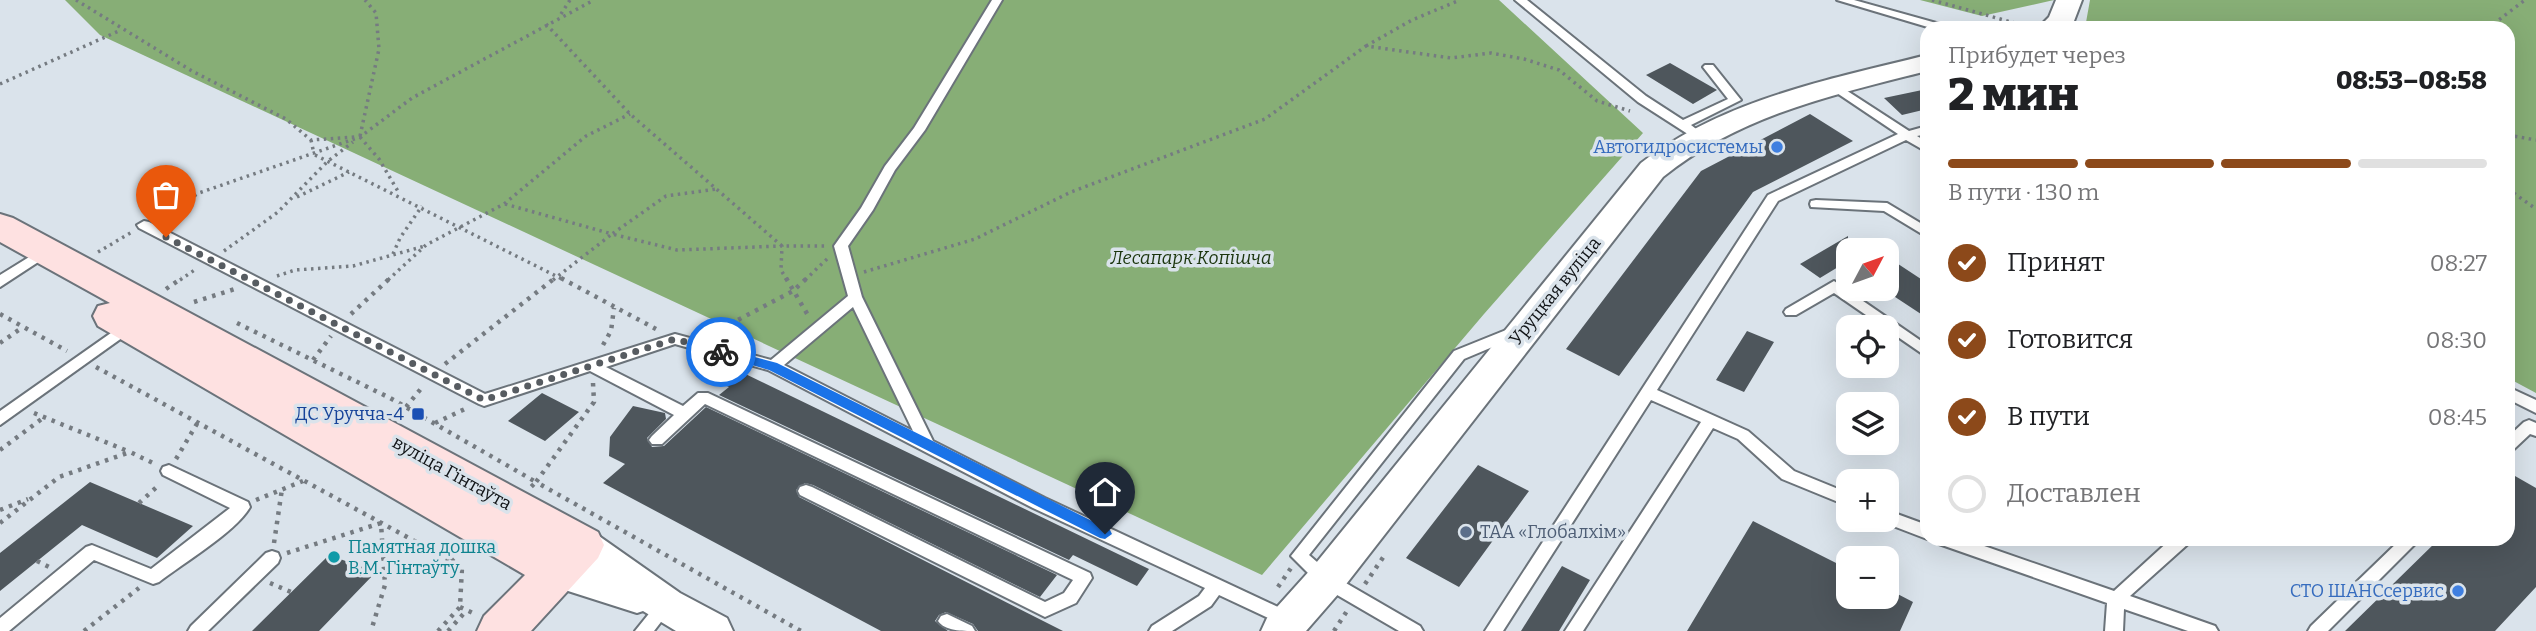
<!DOCTYPE html>
<html lang="ru">
<meta charset="utf-8">
<style>
:root{--surface:#fff;--page:#f2f2f2;--text:#202124;--muted:#757577;--line:#e0e0e0;--accent:#8c491a}
body{margin:0;font-family:Bitter,serif;background:var(--page);color:var(--text);height:100vh;display:flex;flex-direction:column;font-size:26px;white-space:nowrap}
*{box-sizing:border-box;margin:0}
p{font-size:23px;color:var(--muted)}
.icon{flex:none;width:38px;height:38px;fill:none;stroke:currentColor;stroke-width:2;stroke-linecap:round;stroke-linejoin:round}
.map{position:relative;flex:1;overflow:hidden}
.panel{position:absolute;left:1920px;top:21px;width:595px;height:525px;display:flex;flex-direction:column;background:var(--surface);border-radius:21px;box-shadow:0 7px 28px #0002}
.panel>*{flex:none}
.needle{width:46px;rotate:49deg}
.tools{position:absolute;left:1836px;top:238px;display:grid;gap:14px}
.tools a{display:grid;place-items:center;width:63px;height:63px;border-radius:14px;background:var(--surface);box-shadow:0 7px 28px #0002;font-size:35px}
.pin{position:absolute;display:grid;place-items:center;width:60px;height:60px;color:#fff;margin:-72px -30px;border-radius:50% 50% 50% 0;rotate:-45deg;box-shadow:0 0 7px #0007}
.pin .icon{rotate:45deg}
.courier{position:absolute;display:grid;place-items:center;width:70px;height:70px;margin:-35px;border:5px solid #1a73e8;border-radius:50%;background:#fff;color:#222;box-shadow:0 2px 9px #0007}
.headline em{font-style:normal;font-weight:800}
.headline div{display:flex;flex-direction:column-reverse}
.headline{display:flex;align-items:center;justify-content:space-between;height:119px;padding:0 28px}
h1{font-size:46px;font-weight:800;line-height:52px}
.bar{display:grid;grid-template-columns:repeat(4,1fr);gap:10px 7px;align-content:center;height:84px;padding:0 28px}
.bar i{height:9px;border-radius:5px;background:var(--line)}
.bar .on{background:var(--accent)}
.bar p{grid-column:span 4}
ol{padding:0 28px;list-style:none}
li{display:flex;align-items:center;gap:21px;height:77px}
li p{margin-inline-start:auto}
li .icon{padding:7px;border-radius:50%;background:var(--accent);color:#fff;stroke-width:4}
li:last-child{color:var(--muted)}
li i{width:38px;height:38px;border:4px solid var(--line);border-radius:50%}
.map>svg:first-child{display:block}
.forest{fill:#87ae76}
.building{fill:#4e565c}
.lines{fill:none;stroke-linecap:round;stroke-linejoin:round}
.service-casing{stroke:#6b737a;stroke-width:4}
.tertiary-casing{stroke:#6b737a;stroke-width:4}
.secondary-casing{stroke:#6b737a;stroke-width:4}
.path-far1{stroke:#757b81;stroke-width:3.5;stroke-dasharray:2.5 4.5;stroke-linecap:butt}
.path{stroke:#757b81;stroke-width:4.5;stroke-dasharray:3.5 6;stroke-linecap:butt}
.service{fill:#fff;fill-rule:evenodd}
.tertiary{fill:#fff;fill-rule:evenodd}
.secondary{fill:#fee1e1;fill-rule:evenodd}
.route{fill:#1a73e8}
.done{stroke:#575c61;stroke-width:7;stroke-dasharray:0 12.6}
.shop-dot{fill:#3f7fe0;stroke:#dae3eb;stroke-width:2.5}
.transit-dot{fill:#1a4fb4;stroke:#dae3eb;stroke-width:2.5}
.service-dot{fill:#5c6f8a;stroke:#dae3eb;stroke-width:2.5}
.culture-dot{fill:#0f9aa8;stroke:#dae3eb;stroke-width:2.5}
.labels{text-anchor:middle;stroke-width:7;stroke-linejoin:round;paint-order:stroke}
.shop-label{font-size:18px;fill:#366cbe;stroke:#dae3eb;text-anchor:end}
.park-label{font-size:18px;font-style:italic;fill:#1b350d;stroke:#dae3eb}
.street-label{font-size:18px;fill:#101316;stroke:#dae3eb}
.transit-label{font-size:18px;fill:#164399;stroke:#dae3eb;text-anchor:end}
.service-label{font-size:18px;fill:#4e5e75;stroke:#dae3eb;text-anchor:start}
.culture-label{font-size:18px;fill:#0d838f;stroke:#dae3eb;text-anchor:start}
</style>
<div class="map">
<svg width="2536" height="631" viewBox="0 0 2536 631">
<rect width="100%" height="100%" fill="#dae3eb"/>
<path class="forest" d="M65,0H1499L1643,133L1484,314L1262,575L100,35Z
M1920,0H2054L1982,16Z
M2090,0H2536V393L2508,378V28H2085Z"/>
<path class="building" d="M1670,63L1717,90L1693,104L1646,75Z
M1927,89V109L1902,115L1884,98Z
M1810,114L1853,141L1753,192L1619,376L1566,349L1701,171Z
M1848,236V261L1820,278L1800,264Z
M1886,256L1927,283V318L1886,291Z
M1747,331L1774,342L1744,392L1716,380Z
M731,367L1149,569L1137,586L1073,555L1069,560L719,395L729,387L716,381Z
M542,393L579,412L545,441L508,421Z
M633,406L665,413L666,419L647,438L652,447L664,446L706,407L1057,575L1040,597L813,485L805,483L796,490L799,497L1063,631H978L973,624L946,612L939,615L935,621L948,631H881L603,483L625,464L609,456L610,437Z
M1478,465L1529,491L1459,587L1406,558Z
M2508,472L2536,488V587L2495,631H2345L2439,539H2508Z
M90,482L193,526L157,558L82,525L0,591V553Z
M1753,521L1848,569V597H1886V588L1913,602L1900,631H1687Z
M329,555L376,572L319,631H252Z
M1562,566L1590,580L1559,631H1521Z"/>
<g class="lines">
<defs>
<path id="service" d="M992,0H1002L925,130L895,170L873,210L848,246L862,297L933,441L1045,498L1293,614L1296,619L1293,624L1287,626L1281,624L1219,595L1211,606L1172,631H1149L1152,626L1199,596L1205,588L1033,508L768,370L675,344L606,367L683,406L698,393H708L1090,573L1092,578L1076,603L1045,617L800,495L798,491L800,487L806,485L812,487L1045,602L1064,593L1073,580L705,404L662,444H652L649,440L652,436L674,415L590,371L484,406L479,404L139,228L137,225L144,221L149,222L485,394L675,334L771,360L848,296L834,246L861,208L885,166L914,128ZM853,307L913,431L784,365Z
M1515,0H1527L1646,96L1683,120L1728,99L1703,67L1705,65H1713L1741,100L1691,125L1704,135L1698,139L1694,138L1638,102Z
M1837,0H1854L1947,26L1949,28H1931Z
M1835,83L1909,131L1927,126V134L1917,136L1927,142V152L1906,140L1778,201L1657,390L1748,431L1794,471L1848,493V506L1782,479L1738,439L1713,428L1583,631H1565L1701,422L1651,400L1503,631H1485L1768,195L1898,134L1831,89L1829,87Z
M1816,200L1887,203L1927,227V237L1884,211L1811,207L1810,204L1811,201Z
M47,246L52,247L54,250L52,253L0,287V275Z
M1834,281L1927,345V357L1834,293L1796,315H1786L1784,312L1786,309Z
M128,321L135,326L133,330L0,425V411Z
M1516,326L1521,327L1523,331L1521,335L1464,359L1309,555L1332,575L1420,626L1423,631H1399L1320,585L1291,556L1454,351Z
M2508,387L2536,400V413L2508,399Z
M2529,420L2536,423V436L2530,434L2513,450L2508,452V437L2524,422Z
M169,465L248,502L250,507C237,531 182,564 159,582L153,584L94,560L9,631H0V618L86,547L92,545L151,569L230,508L163,475L161,471L163,467Z
M1886,510L1927,525V539L1880,521L1886,520Z
M1937,539H1964L2114,591L2171,539H2190L2188,544L2130,596L2215,626L2218,631H2188L2124,609L2123,631H2105L2107,603L1939,544Z
M2401,539H2420L2328,631H2308L2311,626Z
M272,551L278,553L280,558L278,563L208,631H188L191,626L266,553Z
M666,598L672,600L674,605L654,631H635L660,600Z
M947,614L972,626L975,631C962,631 945,631 938,621L941,616Z"/>
<path id="tertiary" d="M2056,0H2082L2074,21L2068,28H2038L2049,17Z
M1927,55V71C1833,95 1740,115 1663,177L1340,592L1306,631H1261L1267,618L1312,568L1641,163C1725,99 1827,80 1927,55Z
M582,529L596,534L680,593L727,618L733,631H676L643,611L637,613L543,583L537,571L543,559L557,555L572,559L563,545L568,534Z"/>
<path id="secondary" d="M0,214L13,218L598,532L604,545L598,558L531,631H477L484,616L525,575L98,326L93,316L98,306L110,303L0,242Z"/>
</defs>
<use href="#service" class="service-casing"/>
<use href="#tertiary" class="tertiary-casing"/>
<use href="#secondary" class="secondary-casing"/>
<path class="path-far1" d="M76,0L192,71L286,119L311,140L355,137
M1932,0L2029,27
M561,14L570,0
M546,24L630,114L782,246H828
M2488,28L2525,0
M1366,46L1412,20L1460,0
M0,84L121,30
M2508,135L2536,140
M360,136L379,49L376,13L365,0
M360,137L379,159L399,193
M311,140L314,154
M315,155L564,280
M2508,189L2536,209
M297,197L349,172
M505,204L612,234L666,196L717,189
M158,217L199,193L360,137L412,98L594,0
M224,251L278,212L328,161L353,142
M98,252L132,232
M393,254L400,238L422,206
M864,272L975,239L1071,192L1265,119L1366,46L1451,58L1491,53L1524,59L1559,70L1597,101L1630,111
M277,276L295,270L353,266L425,246
M180,280L196,269
M388,280L426,245L504,204L586,136L630,114
M553,280L612,234L677,250L782,246L781,270L787,280
M805,280L828,258"/>
<path class="path" d="M561,278L656,329
M786,278L809,317
M166,289L182,278
M194,302L235,289
M0,314L67,351
M351,314L390,278
M237,323L390,398L536,482L531,487
M713,333L793,291L807,278
M0,343L23,327
M603,345L611,331L614,308
M313,360L331,336
M445,364L555,278
M96,367L451,561
M593,383L594,402L536,482L801,631
M406,407L424,385
M34,413L130,452
M435,423L467,408
M0,450L43,418
M176,459L198,422
M256,500L303,481
M139,503L159,485
M0,510L28,499
M0,523L59,477L130,452L155,464
M274,543L282,489
M287,553L381,523L385,585L371,631
M37,561L49,567
M270,583L291,592
M1365,584L1384,556
M1278,587L1291,568
M460,607L475,614
M84,631L139,588
M438,631L460,607L462,567L451,561L463,550
M448,631L467,610
M1334,631L1347,611"/>
<use href="#service" class="service"/>
<use href="#tertiary" class="tertiary"/>
<use href="#secondary" class="secondary"/>
</g>
<path class="route" d="M721,348L777,363L1110,530L1112,534L1105,539L1100,538L769,370L717,355V349Z"/>
<g class="lines">
<path class="done" d="M166,237L484,400L675,339L721,352"/>
</g>
<g class="shop-dot">
<circle cx="1777" cy="147" r="7"/>
<circle cx="2458" cy="591" r="7"/>
</g>
<rect class="transit-dot" x="411" y="407" width="14" height="14" rx="3.5"/>
<circle class="service-dot" cx="1466" cy="532" r="7"/>
<circle class="culture-dot" cx="334" cy="557" r="7"/>
<g class="labels">
<g class="shop-label">
<text x="1763" y="153">Автогидросистемы</text>
<text x="2444" y="597">СТО ШАНСсервис</text>
</g>
<g class="park-label">
<text x="1191" y="264">Лесапарк Копішча</text>
</g>
<g class="street-label">
<text transform="translate(1555 291) rotate(-51)" y="6">Уруцкая вуліца</text>
<text transform="translate(452 473) rotate(29)" y="6">вуліца Гінтаўта</text>
</g>
<g class="transit-label">
<text x="404" y="420">ДС Уручча-4</text>
</g>
<g class="service-label">
<text x="1480" y="538">ТАА «Глобалхім»</text>
</g>
<g class="culture-label">
<text x="348" y="553">Памятная дошка<tspan x="348" dy="21">В.М. Гінтаўту</tspan></text>
</g>
</g>
</svg>
<div class="tools">
<a><svg class="needle" viewBox="-14 -14 28 28"><path d="M0-13l5 13h-10z" fill="#e53935"/><path d="M0 13l5-13h-10z" fill="#757577"/></svg></a>
<a><svg class="icon" aria-label="locate" viewBox="0 0 24 24"><circle cx="12" cy="12" r="6"/><path d="M12 2v4M12 18v4M2 12h4M18 12h4"/></svg></a>
<a><svg class="icon" aria-label="layers" viewBox="0 0 24 24"><path d="M12 4l9 5-9 5-9-5zM3 14l9 5 9-5"/></svg></a>
<a>+</a>
<a>−</a>
</div>
<div class="pin" style="left:166px;top:237px;background:#ea580c"><svg class="icon" aria-label="bag" viewBox="0 0 24 24"><path d="M5 8h14l-1 12H6zM9 8a3 3 0 0 1 6 0"/></svg></div>
<div class="pin" style="left:1105px;top:534px;background:#1f2937"><svg class="icon" aria-label="home" viewBox="0 0 24 24"><path d="M3 11l9-7 9 7M6 9v11h12V9"/></svg></div>
<div class="courier" style="left:721px;top:352px"><svg class="icon" aria-label="bike" viewBox="0 0 24 24"><circle cx="6" cy="16" r="4"/><circle cx="18" cy="16" r="4"/><path d="M6 16l4-8h5l3 8M10 8l3 8H6M13 5h3"/></svg></div>
<section class="panel">
<div class="headline"><div><h1>2 мин</h1><p>Прибудет через</p></div><em>08:53–08:58</em></div>
<div class="bar"><i class="on"></i><i class="on"></i><i class="on"></i><i></i><p>В пути · 130 m</p></div>
<ol>
<li><svg class="icon" aria-label="check" viewBox="0 0 24 24"><path d="M5 12l5 5 9-10"/></svg>Принят<p>08:27</p></li>
<li><svg class="icon" aria-label="check" viewBox="0 0 24 24"><path d="M5 12l5 5 9-10"/></svg>Готовится<p>08:30</p></li>
<li><svg class="icon" aria-label="check" viewBox="0 0 24 24"><path d="M5 12l5 5 9-10"/></svg>В пути<p>08:45</p></li>
<li><i></i>Доставлен</li>
</ol>
</section>
</div>
